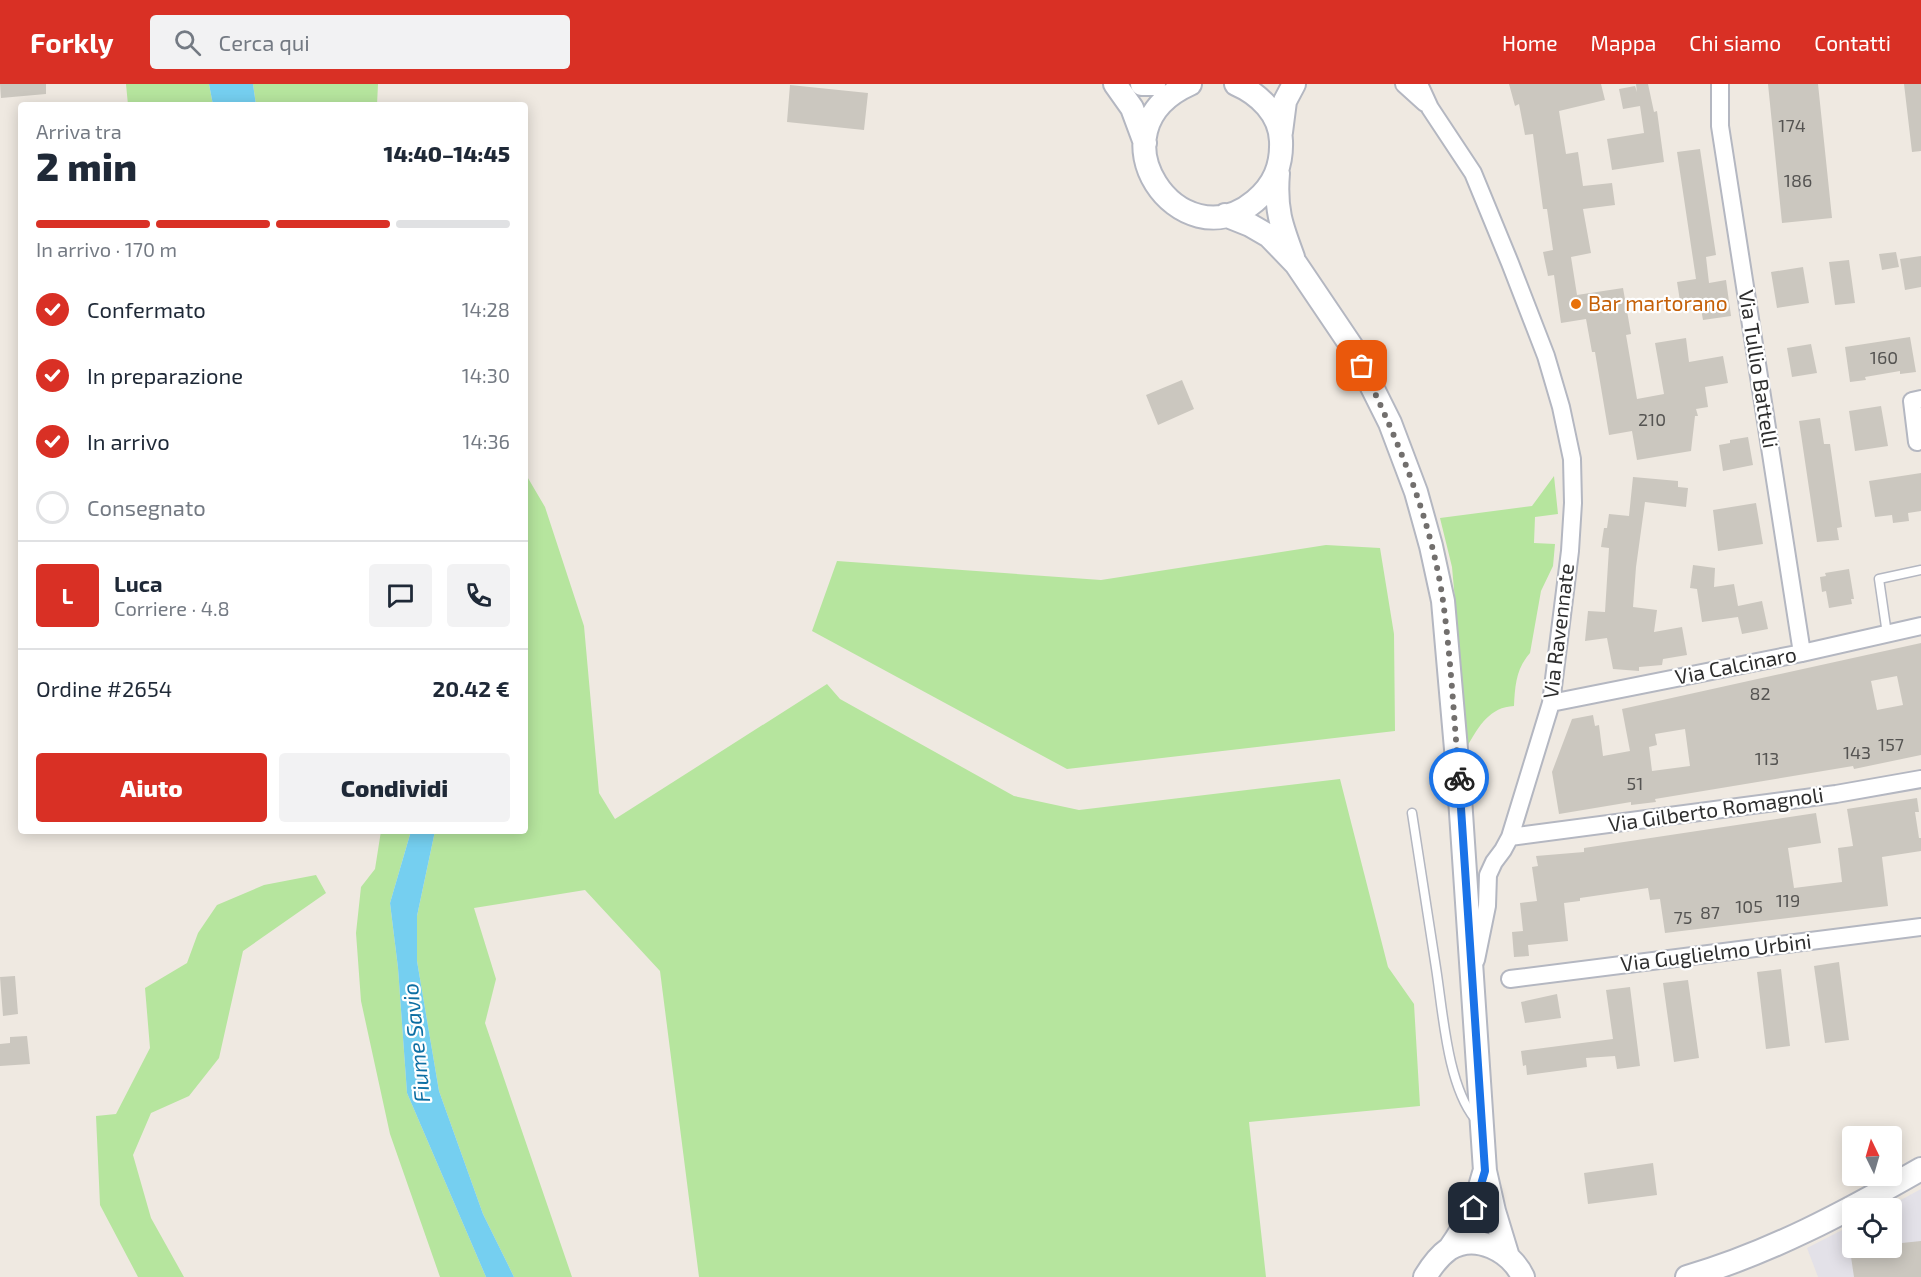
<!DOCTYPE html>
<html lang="it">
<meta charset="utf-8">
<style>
:root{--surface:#fff;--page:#f2f2f3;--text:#1f2937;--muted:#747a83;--line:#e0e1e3;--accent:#d93025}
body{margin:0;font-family:"Exo 2",sans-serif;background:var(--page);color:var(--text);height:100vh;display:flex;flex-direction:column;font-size:22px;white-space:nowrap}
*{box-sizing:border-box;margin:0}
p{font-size:20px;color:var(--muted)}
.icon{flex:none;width:33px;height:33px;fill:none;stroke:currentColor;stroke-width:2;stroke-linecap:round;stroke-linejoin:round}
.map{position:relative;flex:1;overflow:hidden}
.sheet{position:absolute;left:18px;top:18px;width:510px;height:732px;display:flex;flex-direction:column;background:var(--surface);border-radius:6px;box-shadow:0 3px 15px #0003}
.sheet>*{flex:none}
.needle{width:39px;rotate:355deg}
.buttons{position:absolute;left:1842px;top:1042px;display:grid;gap:12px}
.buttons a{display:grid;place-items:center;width:60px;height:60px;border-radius:6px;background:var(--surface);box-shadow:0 3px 15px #0003;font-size:30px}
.pin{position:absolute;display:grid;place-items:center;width:51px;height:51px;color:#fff;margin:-26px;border-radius:12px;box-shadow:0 3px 9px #0006}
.courier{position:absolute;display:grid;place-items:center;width:60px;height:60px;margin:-30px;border:4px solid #1a73e8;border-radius:50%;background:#fff;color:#222;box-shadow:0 2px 8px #0007}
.headline em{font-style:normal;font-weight:800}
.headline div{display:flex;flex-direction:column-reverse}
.headline{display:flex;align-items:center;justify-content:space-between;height:102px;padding:0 18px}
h1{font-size:39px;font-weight:800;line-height:45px}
.bar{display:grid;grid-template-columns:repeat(4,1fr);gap:9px 6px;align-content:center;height:72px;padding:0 18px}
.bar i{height:8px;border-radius:4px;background:var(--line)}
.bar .selected{background:var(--accent)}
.bar p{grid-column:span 4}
.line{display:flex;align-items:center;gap:15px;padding:0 18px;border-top:2px solid var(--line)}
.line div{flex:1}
.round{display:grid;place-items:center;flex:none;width:63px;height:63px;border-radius:6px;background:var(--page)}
ol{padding:0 18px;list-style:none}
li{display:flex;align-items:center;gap:18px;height:66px}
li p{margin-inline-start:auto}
li .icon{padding:6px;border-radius:50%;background:var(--accent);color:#fff;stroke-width:4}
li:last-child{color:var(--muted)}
li i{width:33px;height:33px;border:3px solid var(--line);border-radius:50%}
.action{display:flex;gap:12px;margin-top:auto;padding:12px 18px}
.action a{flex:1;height:69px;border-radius:6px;background:var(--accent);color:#fff;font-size:24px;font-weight:800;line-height:69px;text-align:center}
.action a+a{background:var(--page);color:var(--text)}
header{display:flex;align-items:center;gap:36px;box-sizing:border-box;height:84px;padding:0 30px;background:var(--accent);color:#fff}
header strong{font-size:28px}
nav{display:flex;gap:33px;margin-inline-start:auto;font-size:21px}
.search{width:420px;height:54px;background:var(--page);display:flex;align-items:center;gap:15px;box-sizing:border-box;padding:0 21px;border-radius:6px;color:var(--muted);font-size:22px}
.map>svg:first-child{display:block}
.industrial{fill:#e3e1e8}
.green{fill:#b6e59e}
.water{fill:#75cff0}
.building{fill:#cbc7bf;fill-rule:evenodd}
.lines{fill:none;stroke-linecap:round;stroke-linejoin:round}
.lane-casing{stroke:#b4b7c1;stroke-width:11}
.street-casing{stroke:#b4b7c1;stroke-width:20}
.secondary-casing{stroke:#b4b7c1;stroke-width:26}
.lane{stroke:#fff;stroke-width:8}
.street{stroke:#fff;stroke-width:16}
.secondary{stroke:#fff;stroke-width:22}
.done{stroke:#726f6d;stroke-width:6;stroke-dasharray:0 10.8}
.route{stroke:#1a73e8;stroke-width:8}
.food-dot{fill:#e8710a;stroke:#fff;stroke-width:2}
.labels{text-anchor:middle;stroke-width:4.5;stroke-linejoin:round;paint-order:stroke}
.number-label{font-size:18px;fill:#555452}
.food-label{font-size:21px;fill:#c56008;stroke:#fff;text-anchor:start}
.street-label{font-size:21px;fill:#2e2e2e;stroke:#fff}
.water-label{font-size:22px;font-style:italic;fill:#0d6fa3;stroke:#fff}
</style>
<header>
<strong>Forkly</strong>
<div class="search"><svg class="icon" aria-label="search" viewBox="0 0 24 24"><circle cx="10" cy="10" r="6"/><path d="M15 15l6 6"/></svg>Cerca qui</div>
<nav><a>Home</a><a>Mappa</a><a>Chi siamo</a><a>Contatti</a></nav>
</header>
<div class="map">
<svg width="1921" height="1193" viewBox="0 0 1921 1193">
<rect width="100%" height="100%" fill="#efe9e1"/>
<path class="industrial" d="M1921,1105V1193H1818L1807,1164L1852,1141V1164H1892V1125H1884Z"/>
<path class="green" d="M126,0H209L213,21H128Z
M253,0H378L377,21H256Z
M525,389L545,423L584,542L599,709L615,735L827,600L840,615L1014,712L1079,726L1340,695L1388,883L1414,920L1420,1022L1249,1038L1266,1193H699L660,887L585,806L474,824L496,895L485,939L572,1193H514L483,1130L439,1007L417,877V832L435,747H525Z
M1554,392L1558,430L1535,433L1534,459L1555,460L1553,482L1541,507L1530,569C1516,585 1515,602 1514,622C1490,623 1479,642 1468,661L1452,483L1440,434L1532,422Z
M1326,461L1380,464L1394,550L1395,647L1067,685L812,547L837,477L1101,496Z
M381,747H411L390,819L398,884L407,1009L486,1193H440L390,1050L361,917L356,849L361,803L375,785Z
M316,791L326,809L243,867L219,974L189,1012L151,1029L133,1071L151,1134L184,1193H138L100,1121L96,1032L116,1030L150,964L145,904L187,879L198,849L217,821L264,801Z"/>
<path class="water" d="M209,0H253L256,21H213Z
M411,747H435L417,832V877L439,1007L483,1130L514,1193H486L407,1009L398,884L390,819Z"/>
<path class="building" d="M0,0H46V10L1,14Z
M1509,0H1601L1605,16L1559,27L1566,70L1578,68L1583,102L1612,99L1615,121L1583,125L1591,169L1571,173L1577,211L1623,204L1631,250L1626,251L1637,315L1664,310L1655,259L1686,254L1689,278L1723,272L1728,299L1705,303L1708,323L1696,325L1698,332H1695L1691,367L1637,376L1632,347L1609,351L1595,268H1592L1586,235L1561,239L1554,191L1548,192L1543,168L1553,166L1547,125H1543L1533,50L1525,51L1519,20L1515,22Z
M1636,0H1648L1654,28L1657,27L1664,78L1612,86L1607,55L1644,49L1640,22L1623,25L1619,5L1635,2L1637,8Z
M1768,0H1818L1832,134L1782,139Z
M1904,0H1921V67L1912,68Z
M790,1L868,9L864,46L787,38Z
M1700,65L1716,171L1706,173L1709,199L1726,196L1731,232L1703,236L1699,214L1680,217L1677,198L1696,195L1677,68Z
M1896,168L1899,183L1882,186L1879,170Z
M1921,172V203L1905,206L1900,175Z
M1849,176L1855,219L1835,221L1829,178Z
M1803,183L1809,219L1777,224L1771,188Z
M1910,253L1916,288L1900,290V287L1865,293L1866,296L1850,298L1845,263Z
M1811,260L1817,289L1792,293L1787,264Z
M1182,296L1194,325L1158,341L1146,311Z
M1881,322L1888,362L1855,367L1849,327Z
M1820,334L1824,360H1830L1842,443L1837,444L1839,456L1817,458L1799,337Z
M1748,353L1753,381L1723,387L1719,361L1730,359V356Z
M1921,389V427L1908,429L1909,437L1893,439L1892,431L1875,433L1869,397Z
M1633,393L1678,397V403L1688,404L1686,423L1645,418L1636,483L1633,523L1657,526L1654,548L1682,543L1687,571L1663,575L1662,581L1639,583V587L1613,585L1607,554L1585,557L1588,527L1605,528L1609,464L1601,463L1604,444H1607L1609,430L1629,432Z
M1756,419L1763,460L1718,467L1713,426Z
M1693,481L1715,484L1714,503L1734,500L1738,522L1762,517L1768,545L1742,550L1738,533L1702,538L1697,505L1690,504Z
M1849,485L1854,515H1851L1852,520L1829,524L1826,507L1822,508L1820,493L1826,492L1825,489Z
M1921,559V671L1854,685L1853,682L1655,715L1656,718L1631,721V718L1559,730L1552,688L1572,635L1593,631L1595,642L1599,641L1603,672L1630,667L1622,625ZM1897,592L1903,621L1877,626L1871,597ZM1685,645L1690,682L1652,687L1649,663L1657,661L1655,650Z
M1917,714L1919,728H1915L1919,754H1921V767L1882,773L1888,822L1665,849L1660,815L1650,816L1648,804L1580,814V817L1564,819L1568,857L1528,861L1529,872L1514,873L1512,848L1523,847L1520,819L1537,817L1532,783L1538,782L1536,772L1584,768V764L1816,729L1821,759L1788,764L1794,804L1842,798L1838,764L1853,762L1847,725Z
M1839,878L1849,956L1825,959L1814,882Z
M1781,885L1790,962L1766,965L1757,888Z
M15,892L18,930L3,932L0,893Z
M1688,896L1699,974L1674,978L1663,899Z
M1630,903L1640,982L1617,985L1615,972L1586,974L1587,983L1527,991L1526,981L1523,982L1521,967L1613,955L1606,906Z
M1557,910L1561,934L1525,939L1521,918Z
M27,952L30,980L0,982V960L10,959V953Z
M1653,1079L1657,1111L1588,1120L1584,1089Z
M1921,1157V1193H1854L1850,1166L1892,1164V1160Z"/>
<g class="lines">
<defs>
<path id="lane" d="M1887,550L1879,495L1921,486
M1412,729C1420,780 1428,832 1436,884C1443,928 1447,1000 1475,1035"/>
<path id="street" d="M1404,0L1425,19
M1419,0L1430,24L1473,89L1510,179L1546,272L1561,323L1572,375L1573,419L1570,467L1551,619L1510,753L1503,766L1494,778L1488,791L1487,822L1476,876
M1720,0V42L1802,569
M1917,358L1912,317L1921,315
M1551,619L1802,569L1921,542
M1510,753L1836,710L1921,695
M1510,895L1921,843"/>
<path id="secondary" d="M1115,0L1132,24L1145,59
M1142,0H1154
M1190,0C1087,46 1180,180 1255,117C1274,101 1282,82 1281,57C1280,30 1259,10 1236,0
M1281,48L1285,17L1294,0
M1278,89C1275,125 1281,141 1293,173
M1225,131L1250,141L1269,152L1296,180L1352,263L1390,339L1416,408L1431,462L1443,517L1459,699L1485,1087L1494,1127L1508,1173
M1450,1164C1468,1139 1476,1118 1484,1089
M1425,1193C1431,1183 1439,1172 1449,1165C1476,1148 1511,1167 1523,1193
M1687,1193C1770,1169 1846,1128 1921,1085"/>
</defs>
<use href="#lane" class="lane-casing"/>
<use href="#street" class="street-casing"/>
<use href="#secondary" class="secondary-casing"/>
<use href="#lane" class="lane"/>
<use href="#street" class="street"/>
<use href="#secondary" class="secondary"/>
</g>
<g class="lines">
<path class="done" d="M1362,282C1398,356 1431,434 1443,517C1451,576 1454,635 1459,694"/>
<path class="route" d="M1459,694L1485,1087L1474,1124"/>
</g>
<circle class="food-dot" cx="1576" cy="220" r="6"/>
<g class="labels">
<g class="number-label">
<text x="1792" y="48">174</text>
<text x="1798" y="103">186</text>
<text x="1884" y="280">160</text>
<text x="1652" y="342">210</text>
<text x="1760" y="616">82</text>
<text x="1891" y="667">157</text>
<text x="1857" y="675">143</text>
<text x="1767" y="681">113</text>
<text x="1635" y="706">51</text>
<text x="1788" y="823">119</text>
<text x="1749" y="829">105</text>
<text x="1710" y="835">87</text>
<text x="1683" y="840">75</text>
</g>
<g class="food-label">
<text x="1588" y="227">Bar martorano</text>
</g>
<g class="street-label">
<text transform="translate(1758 285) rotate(81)" y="7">Via Tullio Battelli</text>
<text transform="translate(1559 547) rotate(-83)" y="7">Via Ravennate</text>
<text transform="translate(1736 582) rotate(-11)" y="7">Via Calcinaro</text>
<text transform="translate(1716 726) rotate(-8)" y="7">Via Gilberto Romagnoli</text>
<text transform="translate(1716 869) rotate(-7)" y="7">Via Guglielmo Urbini</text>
</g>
<g class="water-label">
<text transform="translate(416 959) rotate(-96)" y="8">Fiume Savio</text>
</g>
</g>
</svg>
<div class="buttons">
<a><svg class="needle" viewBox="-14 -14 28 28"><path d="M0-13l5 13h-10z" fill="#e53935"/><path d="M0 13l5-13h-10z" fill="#747a83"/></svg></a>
<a><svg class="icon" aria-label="locate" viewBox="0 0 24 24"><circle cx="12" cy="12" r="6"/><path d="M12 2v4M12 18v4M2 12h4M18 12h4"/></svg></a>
</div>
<div class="pin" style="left:1362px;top:282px;background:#ea580c"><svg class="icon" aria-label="bag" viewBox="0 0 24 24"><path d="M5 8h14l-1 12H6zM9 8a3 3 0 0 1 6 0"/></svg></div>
<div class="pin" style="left:1474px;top:1124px;background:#1f2937"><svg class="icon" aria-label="home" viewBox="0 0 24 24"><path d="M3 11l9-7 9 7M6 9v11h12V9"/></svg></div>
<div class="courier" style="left:1459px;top:694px"><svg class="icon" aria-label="bike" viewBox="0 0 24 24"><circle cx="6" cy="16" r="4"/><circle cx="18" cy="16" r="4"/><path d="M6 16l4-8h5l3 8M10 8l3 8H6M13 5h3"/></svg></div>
<section class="sheet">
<div class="headline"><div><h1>2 min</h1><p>Arriva tra</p></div><em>14:40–14:45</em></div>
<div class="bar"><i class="selected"></i><i class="selected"></i><i class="selected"></i><i></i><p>In arrivo · 170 m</p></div>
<ol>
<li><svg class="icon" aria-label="check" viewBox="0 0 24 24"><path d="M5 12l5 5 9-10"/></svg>Confermato<p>14:28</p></li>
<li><svg class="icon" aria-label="check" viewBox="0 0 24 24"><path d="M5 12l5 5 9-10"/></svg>In preparazione<p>14:30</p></li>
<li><svg class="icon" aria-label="check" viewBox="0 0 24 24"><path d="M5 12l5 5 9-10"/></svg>In arrivo<p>14:36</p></li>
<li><i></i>Consegnato</li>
</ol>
<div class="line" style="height:108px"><b class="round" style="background:var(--accent);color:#fff">L</b><div><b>Luca</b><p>Corriere · 4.8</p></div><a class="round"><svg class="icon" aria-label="chat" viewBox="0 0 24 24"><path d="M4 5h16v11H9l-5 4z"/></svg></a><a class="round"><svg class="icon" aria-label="phone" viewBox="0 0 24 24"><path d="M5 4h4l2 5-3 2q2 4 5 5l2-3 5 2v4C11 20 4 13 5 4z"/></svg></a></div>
<div class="line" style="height:78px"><div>Ordine #2654</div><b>20.42 €</b></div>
<div class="action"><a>Aiuto</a><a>Condividi</a></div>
</section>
</div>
